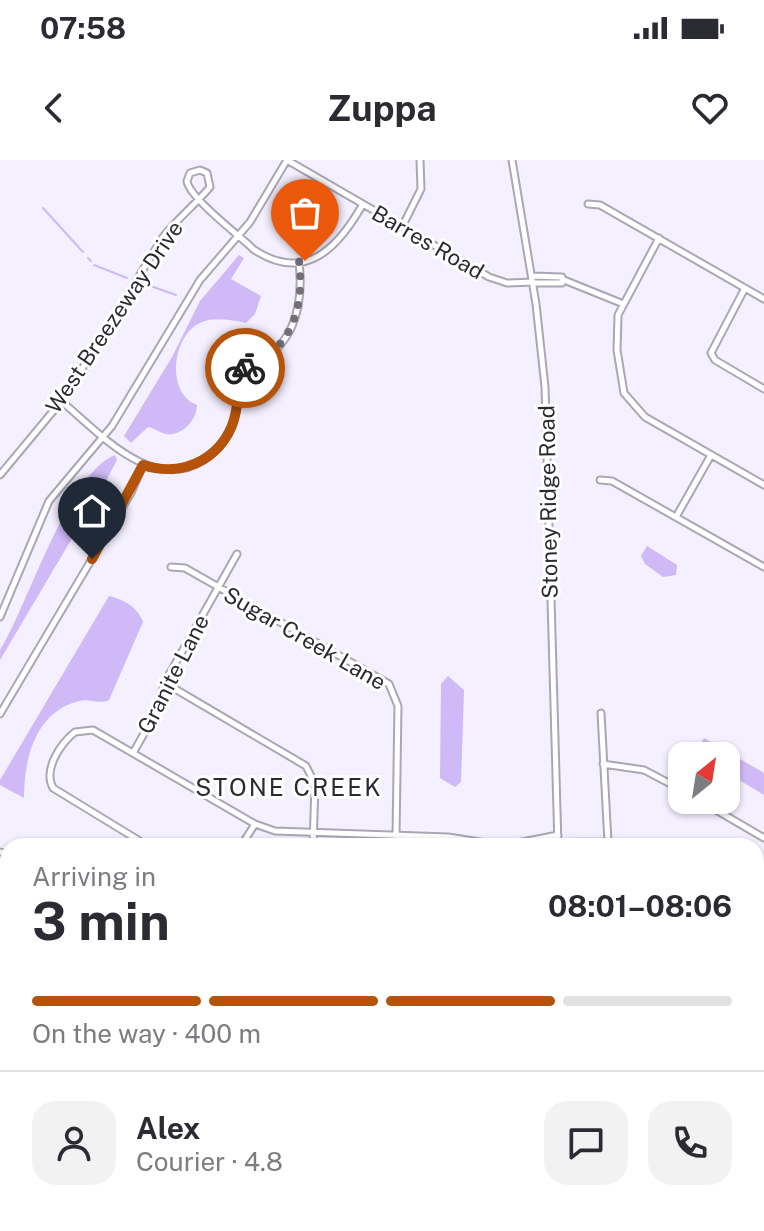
<!DOCTYPE html>
<meta charset="utf-8">
<style>
:root{--surface:#fff;--page:#f2f2f3;--text:#2b2b33;--muted:#7c7c81;--line:#e1e1e2;--accent:#b45309}
body{margin:0;font-family:"Public Sans",sans-serif;background:var(--page);color:var(--text);height:100vh;display:flex;flex-direction:column;font-size:30px;white-space:nowrap}
*{box-sizing:border-box;margin:0}
p{font-size:26px;color:var(--muted)}
.icon{flex:none;width:44px;height:44px;fill:none;stroke:currentColor;stroke-width:2;stroke-linecap:round;stroke-linejoin:round}
.map{position:relative;flex:1;overflow:hidden}
.side{position:absolute;left:0px;top:678px;width:764px;height:394px;display:flex;flex-direction:column;background:var(--surface);border-radius:24px 24px 0 0;box-shadow:0 2px 6px #0004}
.side>*{flex:none}
.needle{width:52px;rotate:30deg}
.controls{position:absolute;left:668px;top:582px;display:grid;gap:16px}
.controls a{display:grid;place-items:center;width:72px;height:72px;border-radius:16px;background:var(--surface);box-shadow:0 2px 6px #0004;font-size:40px}
.pin{position:absolute;display:grid;place-items:center;width:68px;height:68px;color:#fff;margin:-82px -34px;border-radius:50% 50% 50% 0;rotate:-45deg;box-shadow:0 0 8px #0007}
.pin .icon{rotate:45deg}
.courier{position:absolute;display:grid;place-items:center;width:80px;height:80px;margin:-40px;border:6px solid #b45309;border-radius:50%;background:#fff;color:#222;box-shadow:0 2px 10px #0007}
.overview em{font-style:normal;font-weight:700}
.overview div{display:flex;flex-direction:column-reverse}
.overview{display:flex;align-items:center;justify-content:space-between;height:136px;padding:0 32px}
h1{font-size:52px;font-weight:700;line-height:60px}
.bar{display:grid;grid-template-columns:repeat(4,1fr);gap:12px 8px;align-content:center;height:96px;padding:0 32px}
.bar i{height:10px;border-radius:6px;background:var(--line)}
.bar .current{background:var(--accent)}
.bar p{grid-column:span 4}
.line{display:flex;align-items:center;gap:20px;padding:0 32px;border-top:2px solid var(--line)}
.line div{flex:1}
.round{display:grid;place-items:center;flex:none;width:84px;height:84px;border-radius:24px;background:var(--page)}
.status{display:flex;justify-content:space-between;align-items:center;height:56px;padding:0 40px;background:var(--surface);direction:ltr}
.status svg{height:22px;fill:currentColor}
header{display:flex;justify-content:space-between;align-items:center;height:104px;padding:0 32px;background:var(--surface);font-size:36px;font-weight:700}
.map>svg:first-child{display:block}
.water{fill:#cfb9f6}
.lines{fill:none;stroke-linecap:round;stroke-linejoin:round}
.stream{stroke:#cfb9f6;stroke-width:2}
.minor-casing{stroke:#aba6b4;stroke-width:9}
.minor{stroke:#fff;stroke-width:5}
.done{stroke:#726f78;stroke-width:8;stroke-dasharray:0 14.4}
.route{stroke:#b45309;stroke-width:10}
.labels{text-anchor:middle;stroke-width:6;stroke-linejoin:round;paint-order:stroke}
.street-label{font-size:22px;fill:#2c2a30;stroke:#fff}
.neighbourhood-label{font-size:24px;letter-spacing:2px;fill:#2c2a30;stroke:#fff}
</style>
<div class="status"><b>07:58</b><svg viewBox="0 0 49 12"><path d="M0 12V9h3v3zM5 12V6h3v6zM10 12V3h3v9zM15 12V0h3v12zM26 1h20v11H26zM47 4h2v5h-2z"/></svg></div>
<header><svg class="icon" aria-label="back" viewBox="0 0 24 24"><path d="M15 5l-7 7 7 7"/></svg>Zuppa<svg class="icon" aria-label="heart" viewBox="0 0 24 24"><path d="M12 20l-8-8c-3-5 5-10 8-4 3-6 11-1 8 4z"/></svg></header>
<div class="map">
<svg width="764" height="1071" viewBox="0 0 764 1071">
<rect width="100%" height="100%" fill="#f5f0ff"/>
<path class="water" d="M296,23L317,34L318,40L303,59L278,56L276,51L289,26Z
M239,95L244,98L231,119L261,136L255,154L246,163C232,160 215,157 202,162C172,174 165,233 197,245C197,260 182,276 167,274C159,273 155,268 148,267L131,283L124,276L172,197L200,141Z
M115,295L117,300L106,321L0,500V490C28,445 68,313 115,295Z
M647,386L677,405L676,415L663,417L645,404L641,396Z
M109,436C124,440 137,446 143,462L109,540C98,545 90,538 79,541C35,552 24,599 24,638L0,625V620Z
M448,516L464,530L461,622L455,627L440,618L441,524Z
M704,578L764,613V635L726,612V596H703L700,585Z"/>
<g class="lines">
<path class="stream" d="M43,48L83,92
M88,98L91,101
M94,105L127,118
M145,124L176,135"/>
<defs>
<path id="minor" d="M512,0L536,144L545,227L558,686
M588,44L600,45L764,139
M402,67L421,29L420,0
M659,78L618,155L617,190L624,233L645,257L764,325
M532,116L562,117
M564,120L621,143
M533,123H562V117
M745,128L711,193L715,200L764,229
M215 207a11 11 0 1 1 22 0a11 11 0 1 1-22 0Z
M61,241C98,271 151,334 204,300C219,290 230,273 235,256C239,241 235,227 236,213C245,208 256,205 265,199C298,176 303,138 299,102
M0,315L64,238L163,77C177,59 195,45 210,27L207,13L200,10L190,13L187,21C189,37 236,73 250,86L253,89C305,124 338,88 363,44
M600,320L612,321L764,407
M676,357L711,295
M171,407L185,408L389,524L398,546L396,676
M0,457L49,341L112,266L200,120L250,62L287,0L489,117L507,123L533,122
M165,523L306,606L315,624L313,686
M601,553L608,682
M0,554L131,333L143,305
M133,593L150,563L166,520L237,394
M603,604L644,610L682,630
M699,640L764,678
M558,675L517,683L608,682L629,686
M148,686L53,628C43,610 60,584 75,572L93,570L255,664L275,671L448,677L499,685L517,683
M241,686L255,664
M0,692L8,694
M756,755L764,741
M756,759L764,763
M0,768L8,769
M0,827L8,845
M756,842L764,846
M756,923L764,927
M0,963L8,976
M756,1009L764,997
M125,1064L148,1071
M259,1064L266,1071
M334,1064L342,1071
M12,1071L22,1064
M314,1071L321,1064
M532,1071L533,1064
M615,1071L619,1064
M717,1071L721,1064"/>
</defs>
<use href="#minor" class="minor-casing"/>
<use href="#minor" class="minor"/>
</g>
<g class="lines">
<path class="done" d="M245,208C291,192 305,146 299,102L305,101"/>
<path class="route" d="M92,399L143,305C185,319 228,296 236,251C239,238 235,226 236,213L245,208"/>
</g>
<g class="labels">
<g class="street-label">
<text transform="translate(428 82) rotate(30)" y="8">Barres Road</text>
<text transform="translate(114 157) rotate(-56)" y="8">West Breezeway Drive</text>
<text transform="translate(548 342) rotate(-91)" y="8">Stoney Ridge Road</text>
<text transform="translate(305 478) rotate(30)" y="8">Sugar Creek Lane</text>
<text transform="translate(173 514) rotate(-63)" y="8">Granite Lane</text>
</g>
<g class="neighbourhood-label">
<text x="289" y="636">STONE CREEK</text>
</g>
</g>
</svg>
<div class="controls">
<a><svg class="needle" viewBox="-14 -14 28 28"><path d="M0-13l5 13h-10z" fill="#e53935"/><path d="M0 13l5-13h-10z" fill="#7c7c81"/></svg></a>
</div>
<div class="pin" style="left:305px;top:101px;background:#ea580c"><svg class="icon" aria-label="bag" viewBox="0 0 24 24"><path d="M5 8h14l-1 12H6zM9 8a3 3 0 0 1 6 0"/></svg></div>
<div class="pin" style="left:92px;top:399px;background:#1f2937"><svg class="icon" aria-label="home" viewBox="0 0 24 24"><path d="M3 11l9-7 9 7M6 9v11h12V9"/></svg></div>
<div class="courier" style="left:245px;top:208px"><svg class="icon" aria-label="bike" viewBox="0 0 24 24"><circle cx="6" cy="16" r="4"/><circle cx="18" cy="16" r="4"/><path d="M6 16l4-8h5l3 8M10 8l3 8H6M13 5h3"/></svg></div>
<section class="side">
<div class="overview"><div><h1>3 min</h1><p>Arriving in</p></div><em>08:01–08:06</em></div>
<div class="bar"><i class="current"></i><i class="current"></i><i class="current"></i><i></i><p>On the way · 400 m</p></div>
<div class="line" style="height:144px"><a class="round"><svg class="icon" aria-label="person" viewBox="0 0 24 24"><circle cx="12" cy="8" r="4"/><path d="M4 21q1-7 8-7t8 7"/></svg></a><div><b>Alex</b><p>Courier · 4.8</p></div><a class="round"><svg class="icon" aria-label="chat" viewBox="0 0 24 24"><path d="M4 5h16v11H9l-5 4z"/></svg></a><a class="round"><svg class="icon" aria-label="phone" viewBox="0 0 24 24"><path d="M5 4h4l2 5-3 2q2 4 5 5l2-3 5 2v4C11 20 4 13 5 4z"/></svg></a></div>
</section>
</div>
